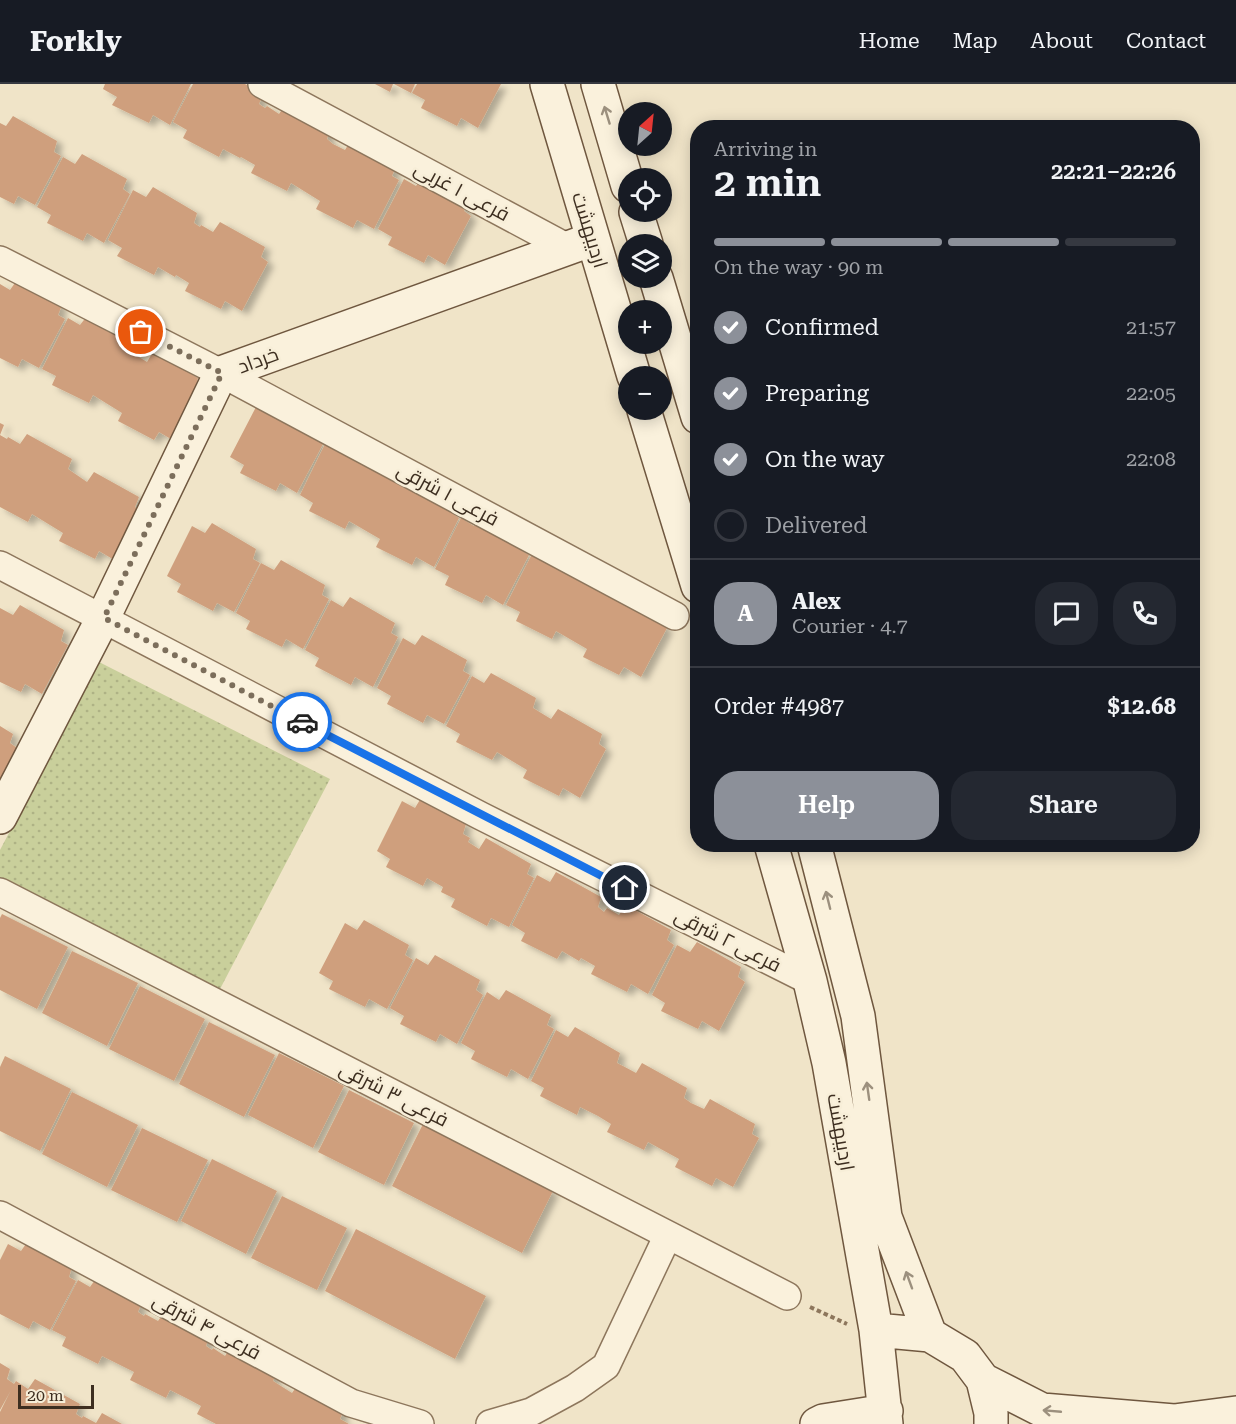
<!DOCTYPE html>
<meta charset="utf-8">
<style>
:root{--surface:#171b24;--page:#242831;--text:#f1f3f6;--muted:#9ea1a6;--line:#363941;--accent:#8c9099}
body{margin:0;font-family:"Roboto Serif",Cairo,serif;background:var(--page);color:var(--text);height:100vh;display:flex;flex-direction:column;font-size:22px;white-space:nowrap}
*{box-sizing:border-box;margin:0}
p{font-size:20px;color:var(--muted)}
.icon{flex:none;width:33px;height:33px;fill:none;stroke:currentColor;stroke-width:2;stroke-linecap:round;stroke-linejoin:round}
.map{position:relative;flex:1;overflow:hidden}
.details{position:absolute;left:690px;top:36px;width:510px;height:732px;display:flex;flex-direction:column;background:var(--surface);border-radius:24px;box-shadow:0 3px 15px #0003}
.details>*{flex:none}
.needle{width:39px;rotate:27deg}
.fabs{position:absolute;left:618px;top:18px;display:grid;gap:12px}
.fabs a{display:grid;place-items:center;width:54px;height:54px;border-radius:50%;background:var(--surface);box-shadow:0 3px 15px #0003;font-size:30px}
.scale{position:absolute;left:18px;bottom:15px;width:76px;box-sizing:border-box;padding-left:6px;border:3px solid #3d2e20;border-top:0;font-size:16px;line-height:21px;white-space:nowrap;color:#3d2e20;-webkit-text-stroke:4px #f7eed8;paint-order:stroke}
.pin{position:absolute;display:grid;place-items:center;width:51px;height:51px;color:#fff;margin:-26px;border:3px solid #fff;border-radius:50%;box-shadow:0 2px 6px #0007}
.courier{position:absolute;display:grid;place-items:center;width:60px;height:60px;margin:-30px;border:4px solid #1a73e8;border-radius:50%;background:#fff;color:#222;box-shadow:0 2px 8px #0007}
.head em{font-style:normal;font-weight:600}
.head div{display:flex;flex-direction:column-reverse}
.head{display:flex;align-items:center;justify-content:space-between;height:102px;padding:0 24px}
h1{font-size:39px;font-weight:600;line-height:45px}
.bar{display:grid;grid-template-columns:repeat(4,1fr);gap:9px 6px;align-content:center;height:72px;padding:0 24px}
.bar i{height:8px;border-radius:4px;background:var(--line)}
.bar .on{background:var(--accent)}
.bar p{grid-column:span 4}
.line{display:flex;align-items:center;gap:15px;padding:0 24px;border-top:2px solid var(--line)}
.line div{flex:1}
.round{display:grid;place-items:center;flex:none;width:63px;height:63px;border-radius:24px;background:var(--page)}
ol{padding:0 24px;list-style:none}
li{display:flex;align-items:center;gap:18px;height:66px}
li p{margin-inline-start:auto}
li .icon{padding:6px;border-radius:50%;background:var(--accent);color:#fff;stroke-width:4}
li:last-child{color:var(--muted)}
li i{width:33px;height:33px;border:3px solid var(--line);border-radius:50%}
.primary-button{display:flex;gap:12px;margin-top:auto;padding:12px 24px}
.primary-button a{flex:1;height:69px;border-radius:24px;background:var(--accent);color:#fff;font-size:24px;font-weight:600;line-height:69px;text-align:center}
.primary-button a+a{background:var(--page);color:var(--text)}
header{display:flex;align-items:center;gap:36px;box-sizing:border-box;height:84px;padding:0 30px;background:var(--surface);border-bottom:2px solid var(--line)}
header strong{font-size:28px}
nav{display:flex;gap:33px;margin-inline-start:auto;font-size:21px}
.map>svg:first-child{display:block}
.grass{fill:url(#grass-dots)}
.building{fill:#cf9f7d;filter:url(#shadow)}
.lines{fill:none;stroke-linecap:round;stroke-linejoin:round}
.street-casing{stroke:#8d765c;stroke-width:30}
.secondary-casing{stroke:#6f573f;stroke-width:36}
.path{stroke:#8d765c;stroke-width:4;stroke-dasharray:4.5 3;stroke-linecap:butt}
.street{stroke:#faf1dc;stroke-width:27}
.secondary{stroke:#faf1dc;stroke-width:33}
.oneway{stroke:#9c907e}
.done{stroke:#7c6e5b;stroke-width:6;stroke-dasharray:0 10.8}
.route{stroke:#1a73e8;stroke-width:8}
.labels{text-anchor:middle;stroke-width:5;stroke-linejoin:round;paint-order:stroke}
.street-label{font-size:20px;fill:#3d2e20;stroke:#f7eed8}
</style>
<header>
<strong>Forkly</strong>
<nav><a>Home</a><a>Map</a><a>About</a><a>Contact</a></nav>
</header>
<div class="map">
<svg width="1236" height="1340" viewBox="0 0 1236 1340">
<defs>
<pattern id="grass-dots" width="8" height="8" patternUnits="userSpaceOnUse" patternTransform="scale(1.5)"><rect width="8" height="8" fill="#c9cf9b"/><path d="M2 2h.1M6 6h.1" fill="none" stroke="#aeb285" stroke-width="1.8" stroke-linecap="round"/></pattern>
<filter id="shadow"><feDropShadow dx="6" dy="4" stdDeviation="3" flood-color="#0004"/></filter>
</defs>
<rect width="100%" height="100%" fill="#f0e4c8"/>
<path class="grass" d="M99,578L330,695L220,905L0,793V766Z"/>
<path class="building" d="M105,0H191L170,41L153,31L149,39L112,21L117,13L103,5Z
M193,0H245L263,10L259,20L265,24L267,22L279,30L286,20L330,45L327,55L333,60L345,66L351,56L396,82L392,92L399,96L374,145L357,136L353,144L316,125L320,117L291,99L287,107L251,89L255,81L241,73L240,74L223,65L219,73L183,54L187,46L173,38Z
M375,0H393L390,8Z
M394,0H415L411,9Z
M417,0H501L478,44L461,34L457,42L421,24L425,16L412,9Z
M13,32L57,57L54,68L61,72L35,121L18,112L14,120L0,113V39L6,42Z
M82,70L127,95L123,105L130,110L104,159L87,149L83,157L47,139L51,131L37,123L63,73L75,80Z
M423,92L468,117L464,127L471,132L445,181L428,171L424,179L388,161L392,153L378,145L404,95L416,102Z
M153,103L197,129L194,139L200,143L201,141L213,148L220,138L265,163L261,173L268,178L242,227L225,217L221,225L185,207L189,199L176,191L175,193L158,183L154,191L117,172L122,164L108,156L133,106L146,113Z
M17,196L62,221L58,231L65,235L39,284L22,275L18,283L0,274V200L10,206Z
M87,232L132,257L129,267L147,278L153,268L198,294L195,304L202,309L176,358L159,348L154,356L118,337L122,329L93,311L89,319L52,301L56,292L42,285L68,234L80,241Z
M275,320L320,345L316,355L323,360L297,409L280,399L276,407L240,389L244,381L230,373L256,323L268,330Z
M0,339L4,341L0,351L7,355L8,353L20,360L27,350L72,375L68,385L87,398L94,388L139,413L135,423L142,428L116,477L99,467L95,475L59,457L63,449L32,430L28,438L0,423Z
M344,358L389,383L386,393L404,404L411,394L456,419L452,429L459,434L434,483L416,473L412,481L376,463L380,455L349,437L345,445L309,427L313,419L300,411L325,360L337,368Z
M480,432L525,457L522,467L529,471L503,521L486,511L482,519L445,501L449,492L435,485L461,434L474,442Z
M212,439L256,465L253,475L260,479L234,528L217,519L213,527L177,508L181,500L167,492L192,442L205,449Z
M551,468L592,503L611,514L618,504L663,530L660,539L667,544L641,593L624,583L619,591L583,573L587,565L556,547L552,555L516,537L520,528L506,521L532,470L544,478Z
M281,476L325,501L322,511L329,515L303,565L286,555L282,563L246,545L250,537L236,529L261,479L274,486Z
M350,513L395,539L391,549L398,553L373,603L355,593L351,601L315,582L319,574L305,566L331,516L343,523Z
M20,521L64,546L61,557L68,561L42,610L25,600L21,608L0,598V524L13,531Z
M422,551L467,576L463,587L470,591L444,640L427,631L423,639L387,620L391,612L377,604L403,554L415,561Z
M491,589L536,614L533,624L551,635L558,625L602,650L599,660L606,665L580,714L563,704L559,712L523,694L527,686L497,668L492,676L456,658L460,650L446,642L472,592L484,599Z
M0,642L13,650L10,659L17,664L0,696Z
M421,714L466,740L463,750L470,754L468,758L479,765L486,754L531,780L527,790L534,794L509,843L491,834L487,842L451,823L455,815L441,808L443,803L427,794L423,802L386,783L390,775L377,767L402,717L415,724Z
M556,788L601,813L598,823L604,828L607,824L619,831L626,821L671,846L667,856L674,861L648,910L631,900L627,908L591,890L595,882L581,874L579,877L562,867L557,875L521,857L525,849L512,841L537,791L550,798Z
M2,830L68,863L37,925L0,906V834Z
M364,836L409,861L405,871L413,876L387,925L369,915L365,923L329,905L333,897L319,889L345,839L357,846Z
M697,858L741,883L738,893L745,898L719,947L702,937L698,945L661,927L665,919L652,911L677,861L690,868Z
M72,867L138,899L107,962L42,929Z
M435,871L480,896L476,906L483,911L457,960L440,950L436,958L400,940L404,932L390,924L416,874L428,881Z
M140,902L205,935L174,997L109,965Z
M506,906L551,931L547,941L554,945L528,995L511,985L507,993L471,975L475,967L461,959L487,908L499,916Z
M209,938L275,971L244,1033L179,1000Z
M575,943L620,969L617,979L623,982L636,989L642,979L687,1004L684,1014L691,1019L704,1025L710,1015L755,1040L752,1050L759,1054L733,1103L716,1094L712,1102L675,1083L679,1075L648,1058L644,1066L607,1048L611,1040L598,1032L580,1023L577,1031L540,1012L544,1004L531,997L556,946L568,953Z
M279,969L344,1002L313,1064L248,1031Z
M5,972L71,1005L40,1067L0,1047V983Z
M349,1006L414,1039L384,1101L318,1068Z
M72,1008L138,1041L107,1103L42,1070Z
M423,1040L553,1107L522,1169L392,1102Z
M142,1044L208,1076L177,1138L111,1106Z
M212,1075L277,1107L246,1170L181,1137Z
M282,1112L347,1144L317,1206L251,1174Z
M356,1145L486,1212L455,1275L325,1207Z
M28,1157L72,1183L69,1193L76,1197L50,1246L33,1237L29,1245L0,1230V1176L8,1160L21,1167Z
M97,1193L142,1218L138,1228L144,1232L145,1230L158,1237L165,1227L209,1253L206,1262L212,1266L213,1264L225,1272L232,1261L277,1287L273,1297L292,1309L299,1299L344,1325L340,1335L349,1340H216L197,1330L201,1322L188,1315L170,1306L166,1314L130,1296L134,1288L102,1272L98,1280L62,1262L66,1253L52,1246L78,1196L90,1203Z
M0,1279L10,1285L7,1295L14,1300L16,1297L28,1305L35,1295L80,1320L76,1330L82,1334L83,1332L96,1339L102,1329L122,1340H0V1328L11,1306L0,1326Z"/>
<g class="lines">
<defs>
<path id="street" d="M262,0L568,164
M0,176L221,289L675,532
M0,481L481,732L810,897
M0,808L787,1212
M0,1131L351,1319L420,1340
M490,1340L531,1328L575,1304L606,1282L668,1151"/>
<path id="secondary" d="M547,0L634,292
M598,0L628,102
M636,128L646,160
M656,194L698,333
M644,326L698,502
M0,733L103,534L221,289L593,155
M771,760L810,897L829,979L876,1246L886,1340
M814,760L858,932L885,1133L930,1251
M876,1246L930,1251L965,1272L983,1296L991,1329V1340
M983,1296L1042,1326L1174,1337L1236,1329
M817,1340L823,1337L886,1327"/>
</defs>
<use href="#street" class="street-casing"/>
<use href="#secondary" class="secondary-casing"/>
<path class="path" d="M810,1223L847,1240"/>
<use href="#street" class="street"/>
<use href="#secondary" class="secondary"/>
</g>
<defs><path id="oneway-shaft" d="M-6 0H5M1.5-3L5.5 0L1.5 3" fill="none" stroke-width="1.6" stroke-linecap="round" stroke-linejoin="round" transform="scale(1.5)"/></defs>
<g class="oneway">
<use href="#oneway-shaft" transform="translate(607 31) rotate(-107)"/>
<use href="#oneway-shaft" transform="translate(828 816) rotate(-104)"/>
<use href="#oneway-shaft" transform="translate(868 1007) rotate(-98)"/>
<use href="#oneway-shaft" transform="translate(909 1196) rotate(-110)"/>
<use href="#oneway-shaft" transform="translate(1052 1327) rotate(-175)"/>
</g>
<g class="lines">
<path class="done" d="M141,248L222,289L104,534L302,638"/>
<path class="route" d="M302,638L625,804"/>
</g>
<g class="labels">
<g class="street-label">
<text transform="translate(462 107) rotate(28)" y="7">فرعی ۱ غربی</text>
<text transform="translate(590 146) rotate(73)" y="7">اردیبهشت</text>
<text transform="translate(258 276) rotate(-20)" y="7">خرداد</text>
<text transform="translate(448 410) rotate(28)" y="7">فرعی ۱ شرقی</text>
<text transform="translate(728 856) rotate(27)" y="7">فرعی ۲ شرقی</text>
<text transform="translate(394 1010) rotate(27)" y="7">فرعی ۳ شرقی</text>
<text transform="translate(841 1048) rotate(80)" y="7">اردیبهشت</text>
<text transform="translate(207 1242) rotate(28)" y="7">فرعی ۴ شرقی</text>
</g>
</g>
</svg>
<div class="fabs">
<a><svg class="needle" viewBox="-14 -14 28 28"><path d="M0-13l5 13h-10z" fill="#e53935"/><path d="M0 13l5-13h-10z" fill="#9ea1a6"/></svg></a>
<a><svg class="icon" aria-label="locate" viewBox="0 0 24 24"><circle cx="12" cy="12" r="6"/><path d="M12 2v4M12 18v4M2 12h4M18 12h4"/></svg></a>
<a><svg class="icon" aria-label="layers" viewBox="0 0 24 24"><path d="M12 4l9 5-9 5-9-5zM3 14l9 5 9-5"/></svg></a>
<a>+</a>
<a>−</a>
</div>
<div class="scale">20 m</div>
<div class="pin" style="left:141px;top:248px;background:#ea580c"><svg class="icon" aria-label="bag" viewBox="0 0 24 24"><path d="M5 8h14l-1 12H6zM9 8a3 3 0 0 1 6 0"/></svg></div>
<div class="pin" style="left:625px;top:804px;background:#1f2937"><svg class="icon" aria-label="home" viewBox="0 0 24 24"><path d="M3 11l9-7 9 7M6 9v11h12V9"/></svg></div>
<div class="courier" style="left:302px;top:638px"><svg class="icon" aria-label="car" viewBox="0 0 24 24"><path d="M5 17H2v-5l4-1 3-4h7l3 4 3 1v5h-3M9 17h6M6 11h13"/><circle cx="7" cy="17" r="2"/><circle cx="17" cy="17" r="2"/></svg></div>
<section class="details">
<div class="head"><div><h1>2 min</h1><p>Arriving in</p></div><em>22:21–22:26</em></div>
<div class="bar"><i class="on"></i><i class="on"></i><i class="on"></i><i></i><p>On the way · 90 m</p></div>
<ol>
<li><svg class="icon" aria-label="check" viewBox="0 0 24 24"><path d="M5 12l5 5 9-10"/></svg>Confirmed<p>21:57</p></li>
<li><svg class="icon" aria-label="check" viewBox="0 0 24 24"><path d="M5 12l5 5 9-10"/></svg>Preparing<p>22:05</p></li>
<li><svg class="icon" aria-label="check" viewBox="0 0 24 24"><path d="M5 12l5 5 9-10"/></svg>On the way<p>22:08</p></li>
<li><i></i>Delivered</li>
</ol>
<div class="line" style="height:108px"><b class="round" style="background:var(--accent);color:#fff">A</b><div><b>Alex</b><p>Courier · 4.7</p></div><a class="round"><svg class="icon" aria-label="chat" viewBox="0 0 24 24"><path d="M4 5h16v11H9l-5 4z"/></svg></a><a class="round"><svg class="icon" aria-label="phone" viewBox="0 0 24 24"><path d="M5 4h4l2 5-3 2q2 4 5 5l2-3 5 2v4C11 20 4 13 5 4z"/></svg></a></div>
<div class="line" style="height:78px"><div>Order #4987</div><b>$12.68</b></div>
<div class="primary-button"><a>Help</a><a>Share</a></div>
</section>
</div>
